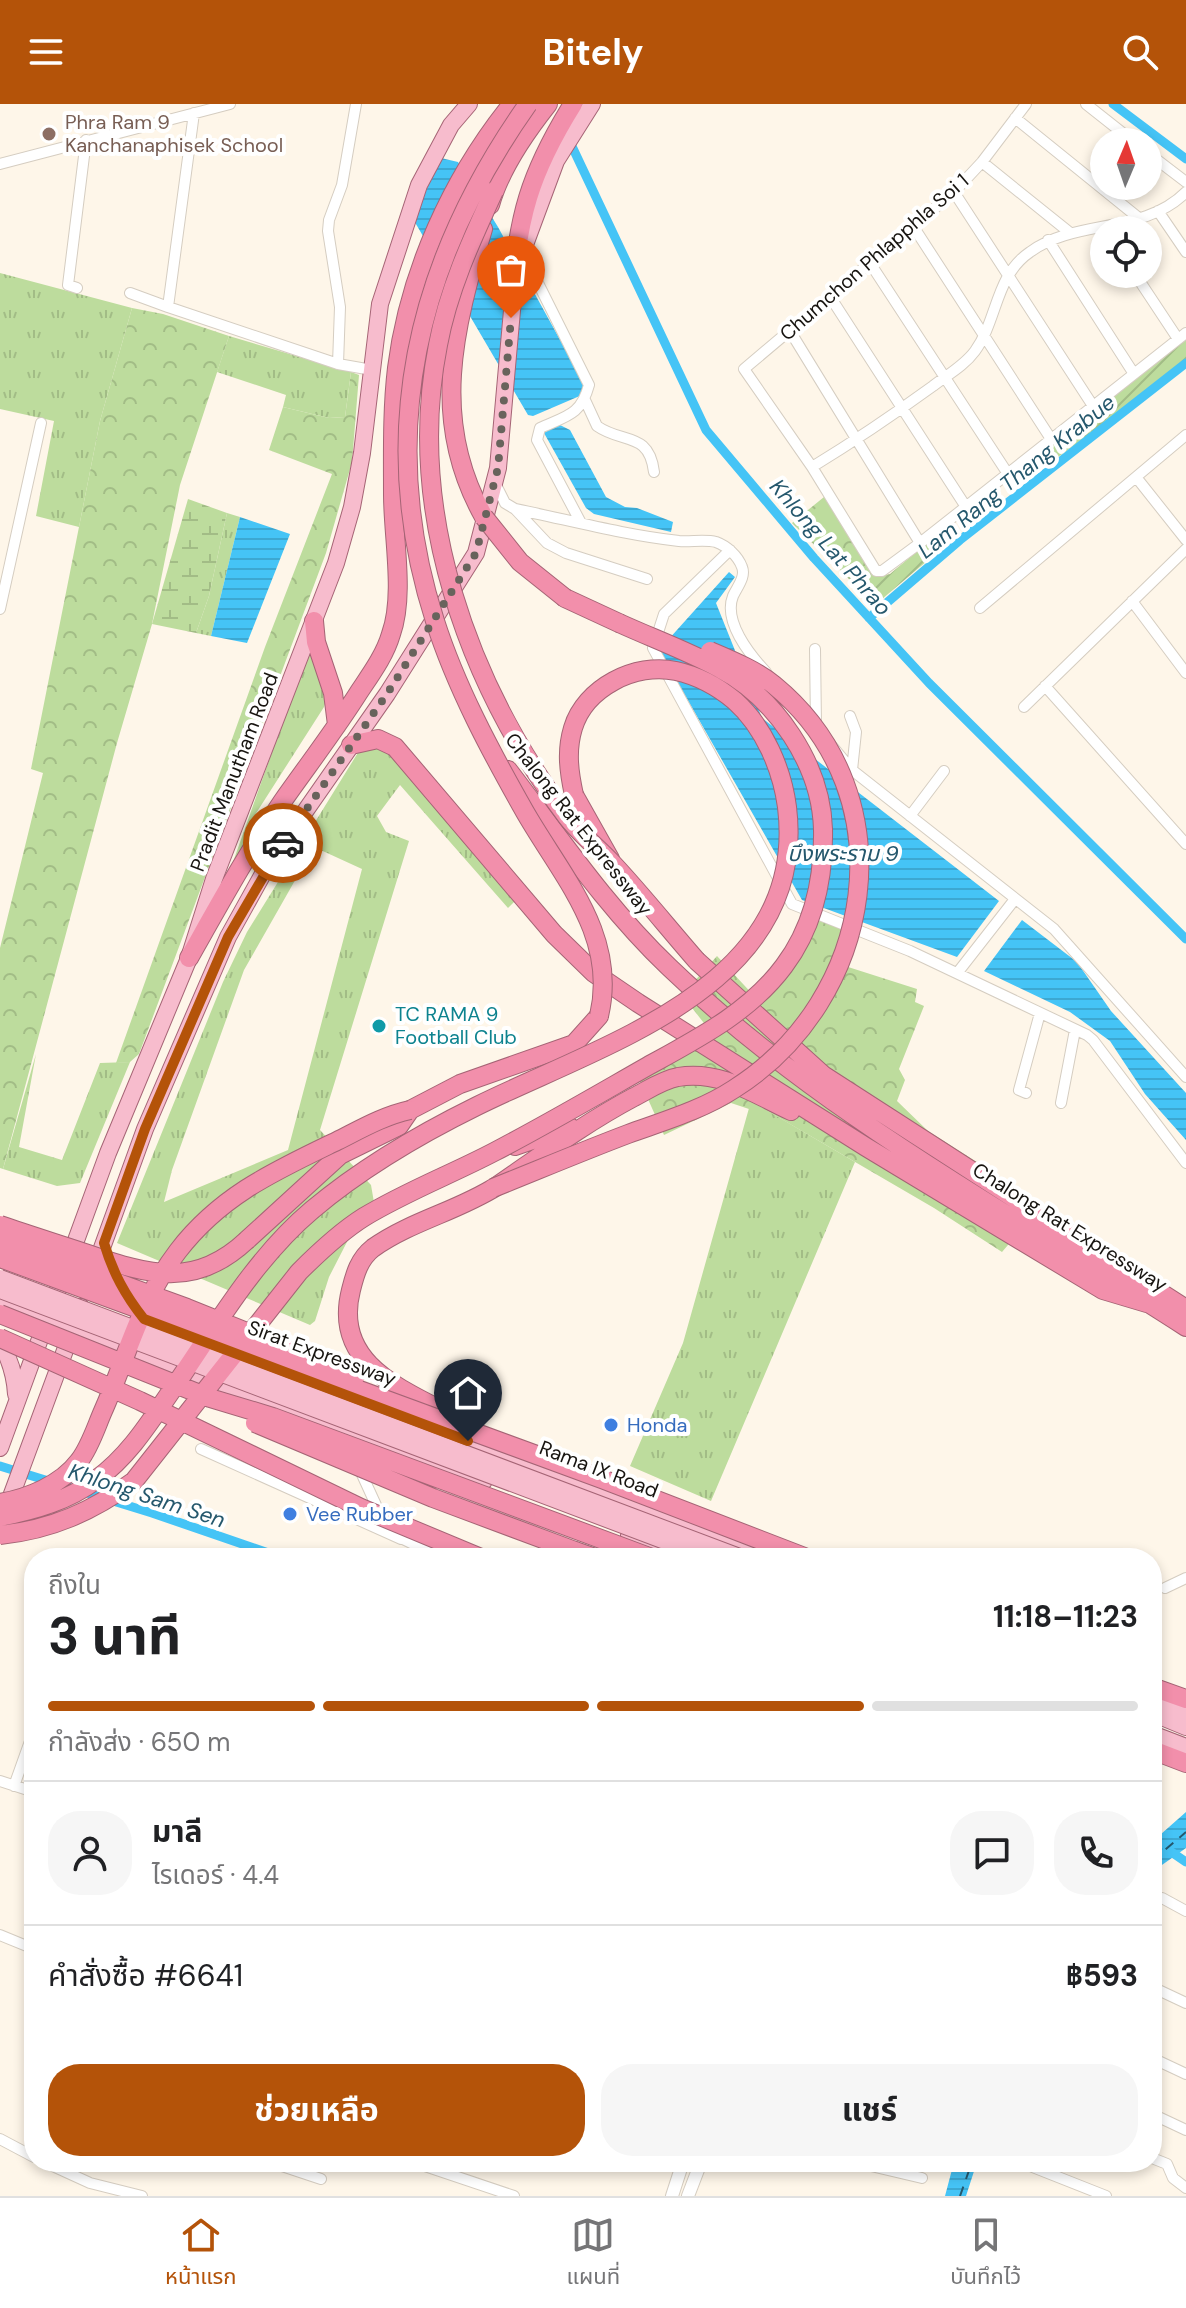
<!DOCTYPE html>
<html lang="th">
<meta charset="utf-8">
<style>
:root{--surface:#fff;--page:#f6f6f6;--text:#202124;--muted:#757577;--line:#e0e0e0;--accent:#b45309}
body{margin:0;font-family:"DM Sans","Noto Sans Thai",sans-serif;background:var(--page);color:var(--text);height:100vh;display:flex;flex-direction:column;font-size:30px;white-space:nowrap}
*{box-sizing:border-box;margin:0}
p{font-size:26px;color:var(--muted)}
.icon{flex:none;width:44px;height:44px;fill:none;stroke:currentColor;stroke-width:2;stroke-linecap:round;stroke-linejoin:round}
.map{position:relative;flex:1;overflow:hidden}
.details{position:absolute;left:24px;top:1444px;width:1138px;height:624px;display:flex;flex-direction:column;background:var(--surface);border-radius:32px;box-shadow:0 4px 12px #0003}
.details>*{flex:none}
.needle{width:52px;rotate:2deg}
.controls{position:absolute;left:1090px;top:24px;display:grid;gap:16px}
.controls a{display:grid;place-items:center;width:72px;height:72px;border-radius:50%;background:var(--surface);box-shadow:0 4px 12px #0003;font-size:40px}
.pin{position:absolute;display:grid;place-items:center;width:68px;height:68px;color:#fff;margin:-82px -34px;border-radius:50% 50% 50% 0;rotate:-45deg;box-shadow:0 0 8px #0007}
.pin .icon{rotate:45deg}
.courier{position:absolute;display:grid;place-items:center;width:80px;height:80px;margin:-40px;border:6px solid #b45309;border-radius:50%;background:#fff;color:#222;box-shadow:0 2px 10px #0007}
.head em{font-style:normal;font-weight:700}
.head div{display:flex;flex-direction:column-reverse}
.head{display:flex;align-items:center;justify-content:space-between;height:136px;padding:0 24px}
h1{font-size:52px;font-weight:700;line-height:60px}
.bar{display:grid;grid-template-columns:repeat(4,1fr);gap:12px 8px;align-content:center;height:96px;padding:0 24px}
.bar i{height:10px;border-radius:6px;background:var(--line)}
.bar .active{background:var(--accent)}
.bar p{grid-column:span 4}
.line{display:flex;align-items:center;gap:20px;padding:0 24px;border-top:2px solid var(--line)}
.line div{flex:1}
.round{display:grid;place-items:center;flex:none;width:84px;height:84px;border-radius:32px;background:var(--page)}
.action{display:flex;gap:16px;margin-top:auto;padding:16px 24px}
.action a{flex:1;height:92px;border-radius:32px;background:var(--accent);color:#fff;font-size:32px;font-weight:700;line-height:92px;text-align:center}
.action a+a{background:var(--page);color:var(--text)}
header{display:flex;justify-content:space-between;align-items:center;height:104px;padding:0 24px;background:var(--accent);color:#fff;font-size:36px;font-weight:700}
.tab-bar{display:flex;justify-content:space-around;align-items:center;height:112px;border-top:2px solid var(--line);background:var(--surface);font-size:22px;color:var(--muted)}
.tab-bar a{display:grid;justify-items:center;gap:4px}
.tab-bar .active{color:var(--accent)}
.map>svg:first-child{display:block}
.grass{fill:url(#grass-tufts);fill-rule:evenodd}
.forest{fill:url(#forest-crowns)}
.wetland{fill:url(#wetland-marsh)}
.garden{fill:url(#garden-furrows)}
.pitch{fill:#bddc9d}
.water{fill:url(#water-rules)}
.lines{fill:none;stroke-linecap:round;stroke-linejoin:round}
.canal{stroke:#45c4f6;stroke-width:9}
.ferry{stroke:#25586d;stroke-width:2;stroke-dasharray:10 8;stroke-linecap:butt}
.minor-casing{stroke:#d5cdc1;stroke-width:12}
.tertiary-casing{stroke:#d5cdc1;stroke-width:14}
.primary-casing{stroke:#a56475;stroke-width:18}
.motorway-casing{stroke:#a56475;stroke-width:20}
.minor{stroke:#fff;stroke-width:10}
.tertiary{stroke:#fff;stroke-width:12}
.primary{stroke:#f7bccd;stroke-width:16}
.motorway{stroke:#f28fab;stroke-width:18}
.primary-bridge-casing{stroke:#a56475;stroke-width:18;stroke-linecap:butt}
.motorway-bridge-casing{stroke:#a56475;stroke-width:20;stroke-linecap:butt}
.primary-bridge{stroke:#f7bccd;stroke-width:16}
.motorway-bridge{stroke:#f28fab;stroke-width:18}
.done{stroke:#68635c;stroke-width:8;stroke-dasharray:0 14.4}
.route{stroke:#b45309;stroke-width:10}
.education-dot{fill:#8d6e63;stroke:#fff;stroke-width:3}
.culture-dot{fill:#0f9aa8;stroke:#fff;stroke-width:3}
.shop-dot{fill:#3f7fe0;stroke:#fff;stroke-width:3}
.labels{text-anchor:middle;stroke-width:8;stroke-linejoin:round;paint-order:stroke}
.education-label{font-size:20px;fill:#785e54;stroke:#fff;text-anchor:start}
.street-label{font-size:20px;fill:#171410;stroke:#fff}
.culture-label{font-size:20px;fill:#0d838f;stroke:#fff;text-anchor:start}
.shop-label{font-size:20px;fill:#366cbe;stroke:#fff;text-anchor:start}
.water-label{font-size:22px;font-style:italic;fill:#25586d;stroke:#fff}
</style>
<header><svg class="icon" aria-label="menu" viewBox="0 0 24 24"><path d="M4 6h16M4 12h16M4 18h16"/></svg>Bitely<svg class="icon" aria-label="search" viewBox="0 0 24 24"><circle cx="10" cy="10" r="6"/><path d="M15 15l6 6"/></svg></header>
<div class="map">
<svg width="1186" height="2092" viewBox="0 0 1186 2092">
<defs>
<pattern id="grass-tufts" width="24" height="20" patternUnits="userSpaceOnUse" patternTransform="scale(2)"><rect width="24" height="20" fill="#bddc9d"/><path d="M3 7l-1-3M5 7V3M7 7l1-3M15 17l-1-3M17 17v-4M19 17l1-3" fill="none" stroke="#a2bc86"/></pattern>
<pattern id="forest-crowns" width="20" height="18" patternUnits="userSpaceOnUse" patternTransform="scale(2)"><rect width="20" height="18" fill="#bddc9d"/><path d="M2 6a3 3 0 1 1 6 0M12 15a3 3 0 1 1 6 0" fill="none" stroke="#a2bc86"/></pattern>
<pattern id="wetland-marsh" width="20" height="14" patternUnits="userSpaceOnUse" patternTransform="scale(2)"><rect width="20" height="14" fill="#bddc9d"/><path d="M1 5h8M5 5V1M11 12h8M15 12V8" fill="none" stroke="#a2bc86"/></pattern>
<pattern id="garden-furrows" width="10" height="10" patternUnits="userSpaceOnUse" patternTransform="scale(2)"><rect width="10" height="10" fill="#bddc9d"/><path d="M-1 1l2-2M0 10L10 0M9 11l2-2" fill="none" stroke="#a2bc86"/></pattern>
<pattern id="water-rules" width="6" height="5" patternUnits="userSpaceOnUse" patternTransform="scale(2)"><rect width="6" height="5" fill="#45c4f6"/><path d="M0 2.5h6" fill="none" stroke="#3ca8d2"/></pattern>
</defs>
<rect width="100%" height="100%" fill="#fef6e9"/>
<path class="grass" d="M0,169L132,204L100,317L79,423L36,412L54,317L0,305Z
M229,232L351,268L345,313L329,314L283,303L286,291L217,268Z
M227,409L240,413L211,532L196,529L209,492Z
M309,544L328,589L324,603L253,714L244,742L228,772Z
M383,642L517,795L508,804L400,681L377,712L386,728L409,737L320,1026L371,1081L376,1110L348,1136L329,1173L315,1217L310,1221L117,1139L223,878L247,828L359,647ZM314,743L362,765L288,1046L164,1098L172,1066L244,866Z
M36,950L19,1043L62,1056L100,959L130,958L80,1079L57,1082L3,1065Z
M751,997L855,1058L711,1397L630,1362L683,1239Z"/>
<path class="forest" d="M132,204L163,210L229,232L180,381L152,520L117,639L3,1065L0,1064V844L43,669L31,665L100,317Z
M351,268L359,271L352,358L326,449L139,950L130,958L116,959L265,543L332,370L269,346L283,303L329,314L345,313Z
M1082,316L1092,329L1058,353L1049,341Z
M824,393L873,467L856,482L792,419Z
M815,815L858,831L845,862L917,885L915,898L924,902L899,965L905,976L897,997L928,1027L1043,1100L1002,1148L934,1104L752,998L749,1005L731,999L664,1031L639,975L714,932L682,891L717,852L757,895Z"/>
<path class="wetland" d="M188,395L227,409L209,492L196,529L152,520Z"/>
<path class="garden" d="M1186,234V256L1092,329L1082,316Z
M940,428L947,440L875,501L856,482L873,467L880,472L890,470Z"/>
<path class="pitch" d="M823,399L847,433L828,447L804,413Z"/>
<path class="water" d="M441,54L458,58L498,123L585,281L582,291L533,312L528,311L413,115Z
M558,320L570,326L606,393L625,403L637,404L673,418L671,428L594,410L586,404L544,329Z
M240,413L290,430L247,539L211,532Z
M729,468L735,473L716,499L762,614L999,797L957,853L802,796L659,546Z
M1022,816L1077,858L1111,907L1186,989V1036L1145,990L1110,937L1070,908L984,867Z
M1186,1708V1744L1152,1768V1738Z
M954,2058H977L966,2092H945Z"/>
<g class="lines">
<path class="canal" d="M1113,0L1186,55
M569,36L706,326L814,454L929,579L1186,835
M869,514L960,436L1186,259
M0,1362L152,1409L283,1454
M1167,1745L1186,1758"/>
<path class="ferry" d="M1152,1757L1186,1728
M960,2092L972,2058"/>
<defs>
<path id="minor" d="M1026,0L982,58L954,88L744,265L812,363L876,467H882L920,439L1186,229
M1086,0L1134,38
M194,9L168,203L338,260L372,266
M1015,14L1140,115
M1148,49L1186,78
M982,58L1069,128
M0,60L230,0
M954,88L1093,302
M1158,107L1186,148
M913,122L1051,335
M1048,136L1134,270
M870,159L1008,370
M1135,170L1178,235
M538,179L589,281C581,311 567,312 540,324L537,336L581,419
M77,184L68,181L86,36
M130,189L168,203
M829,191L966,403
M790,227L920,439
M338,260L340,203L328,127L329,116L342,81L356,0
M585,296L597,322C622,340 649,327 654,368
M812,363C853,338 893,311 933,282C947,271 964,262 975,247C998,215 995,172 1030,148C1077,114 1143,131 1186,88
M1136,373L1186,331
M495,379L505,399L515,405C569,416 624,431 679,437C691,438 705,435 716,438C727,442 738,452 742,463C746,473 737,483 733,492C723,517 749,550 766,568
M515,405L547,439L566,449L647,475
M730,446L664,510L653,544L792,800L910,847L1087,931L1093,936L1186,1059
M1132,497L1186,569
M980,504L1136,373L1186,436
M0,505L41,319
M815,545L816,621
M1045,582L1186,740
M1024,603L1186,445
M850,612L856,628L852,666
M832,642L852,666L1054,825L1186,973
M910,712L944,667
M958,868L1015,795
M1026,989L1019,986L1040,909
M1061,999L1075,926
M201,1345L401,1435
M359,1364L381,1412
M399,1433L442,1454
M183,1454V1453
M1165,1484L1186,1474
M0,1677L34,1688
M14,1682L34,1626
M1162,1794L1186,1807
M0,1831L34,1845
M1152,1883L1186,1899
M1152,1954L1186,1970
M1152,2010L1186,2026
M0,2035L34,2053
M1152,2054L1167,2060L1173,2074L1186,2084
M44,2058L90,2079L142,2092
M270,2058L321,2075
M413,2058L514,2092
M854,2058L922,2074
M1020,2058L1106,2092"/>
<path id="tertiary" d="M672,2092L683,2058
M688,2092L701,2058"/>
<path id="primary" d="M523,146L556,57L592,0
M94,1166L145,1025L228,833L269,759L387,590L476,449L498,364L514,184
M0,1198L484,1377
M192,1234L778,1454
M0,1237C10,1255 15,1270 16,1290
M0,1344L108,1049L189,854L214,775L336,459L352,403L362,349L380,200L419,81L451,21L469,0
M6,1406L81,1203
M629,1432L687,1454
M1152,1596L1186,1609
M1152,1609L1186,1623
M1152,1630L1186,1643"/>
<path id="motorway" d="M490,101C500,65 525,29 548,0
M483,125C454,225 429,316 484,413
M512,195C517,114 530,69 573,0
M565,494L619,519
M314,517L316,538L333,589L337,621
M351,641L378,635L395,643L554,830L594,869L638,899L866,1043L1103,1186L1150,1200
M508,666C560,734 607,804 669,863C821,1009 1010,1109 1186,1223
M574,691L610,755
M189,854C219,801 248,748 282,698C308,661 335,626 359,588C371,570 385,551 391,530C405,491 393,433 393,391C393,349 392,306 397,264C409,169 452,74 512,0
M697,857L823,971L1186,1205
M515,1042L570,1023
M247,1136L340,1051L399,1022L410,1006L460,980L574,940L599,912
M464,1318C410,1288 331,1264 351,1186C355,1170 359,1155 373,1144C411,1117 458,1107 497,1082C542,1051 585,1019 634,993C648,986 662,976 678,973C721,966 754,990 791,1007
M575,1447L595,1454
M1152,1583L1186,1595
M1152,1646L1186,1659"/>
</defs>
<use href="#minor" class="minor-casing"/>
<use href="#tertiary" class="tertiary-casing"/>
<use href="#primary" class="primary-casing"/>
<use href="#motorway" class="motorway-casing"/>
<use href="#minor" class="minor"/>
<use href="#tertiary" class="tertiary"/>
<use href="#primary" class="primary"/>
<use href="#motorway" class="motorway"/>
<defs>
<path id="primary-bridge" d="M0,1174L742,1454
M0,1186L710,1454"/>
<path id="motorway-bridge" d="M528,0C417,157 375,330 435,517C456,583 491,648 525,708C563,774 618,832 599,912
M494,87C471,137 448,187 438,241C405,407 468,580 567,713C580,730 598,744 613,760C642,791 669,825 697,857
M484,413L520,458L565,494
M493,1084C538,1066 583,1047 628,1030C664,1017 702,1006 734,985C875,896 909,692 774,581C756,566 731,556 710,547
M0,1121C29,1131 58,1140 88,1150C149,1171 195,1185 247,1136
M0,1136L187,1204L356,1272
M0,1154L602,1375L807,1454
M0,1210L210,1294L273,1313L652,1454
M0,1234L140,1297L361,1404L481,1454
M255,1319L433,1394L575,1447
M0,1399C28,1394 61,1381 79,1357C90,1343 96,1323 103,1307C127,1253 141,1195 178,1147C221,1091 275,1067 337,1037C361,1025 383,1012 410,1006
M0,1413C35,1406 68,1397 97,1375C130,1351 151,1316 174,1283C216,1222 255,1154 312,1106C363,1063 418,1031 477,1002C604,939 809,882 787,703C782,665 764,623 735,597C717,582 699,572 676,567C635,558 585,584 573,624C566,647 569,668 574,691
M0,1431C51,1426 93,1407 134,1377L299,1168C319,1148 340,1128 364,1113C405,1088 452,1070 494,1048C546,1021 597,991 648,962C697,935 750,908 784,862C814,822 824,775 823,725C821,660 776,594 719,564C687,547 652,534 619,519"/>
</defs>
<use href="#primary-bridge" class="primary-bridge-casing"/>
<use href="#motorway-bridge" class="motorway-bridge-casing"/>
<use href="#primary-bridge" class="primary-bridge"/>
<use href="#motorway-bridge" class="motorway-bridge"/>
</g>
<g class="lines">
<path class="done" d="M283,739L387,590L476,449L498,364L511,214"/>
<path class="route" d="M283,739L228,833L145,1025L104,1139C113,1169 125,1191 144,1215L468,1337"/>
</g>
<circle class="education-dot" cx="49" cy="30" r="8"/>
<circle class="culture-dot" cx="379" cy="922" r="8"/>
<g class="shop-dot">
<circle cx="611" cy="1321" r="8"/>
<circle cx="290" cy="1410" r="8"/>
</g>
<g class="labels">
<g class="education-label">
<text x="65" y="25">Phra Ram 9<tspan x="65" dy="23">Kanchanaphisek School</tspan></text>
</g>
<g class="street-label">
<text transform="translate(874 153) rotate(-41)" y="7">Chumchon Phlapphla Soi 1</text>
<text transform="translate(234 668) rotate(-69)" y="7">Pradit Manutham Road</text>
<text transform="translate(579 720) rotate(52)" y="7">Chalong Rat Expressway</text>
<text transform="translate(1070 1123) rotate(32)" y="7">Chalong Rat Expressway</text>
<text transform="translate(322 1249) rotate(20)" y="7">Sirat Expressway</text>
<text transform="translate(599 1365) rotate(21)" y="7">Rama IX Road</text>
</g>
<g class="culture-label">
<text x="395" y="917">TC RAMA 9<tspan x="395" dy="23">Football Club</tspan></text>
</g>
<g class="shop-label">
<text x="627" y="1328">Honda</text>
<text x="306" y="1417">Vee Rubber</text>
</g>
<g class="water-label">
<text transform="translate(1016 372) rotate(-39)" y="8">Lam Rang Thang Krabue</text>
<text transform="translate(831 443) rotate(49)" y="8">Khlong Lat Phrao</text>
<text x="843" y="757">บึงพระราม 9</text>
<text transform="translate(147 1391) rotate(18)" y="8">Khlong Sam Sen</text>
</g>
</g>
</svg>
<div class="controls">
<a><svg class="needle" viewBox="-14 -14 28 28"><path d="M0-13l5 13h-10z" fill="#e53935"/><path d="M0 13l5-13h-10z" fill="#757577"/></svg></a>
<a><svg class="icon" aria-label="locate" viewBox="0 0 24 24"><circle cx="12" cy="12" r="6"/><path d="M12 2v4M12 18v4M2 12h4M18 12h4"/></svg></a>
</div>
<div class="pin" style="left:511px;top:214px;background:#ea580c"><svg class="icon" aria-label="bag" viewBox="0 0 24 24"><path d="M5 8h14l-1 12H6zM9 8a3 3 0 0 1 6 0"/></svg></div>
<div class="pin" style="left:468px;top:1337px;background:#1f2937"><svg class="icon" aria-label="home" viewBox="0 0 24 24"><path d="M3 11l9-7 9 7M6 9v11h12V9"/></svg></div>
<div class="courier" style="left:283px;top:739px"><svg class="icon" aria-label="car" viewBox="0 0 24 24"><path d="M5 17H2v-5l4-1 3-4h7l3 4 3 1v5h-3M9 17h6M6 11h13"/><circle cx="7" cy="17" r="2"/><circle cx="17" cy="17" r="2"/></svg></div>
<section class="details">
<div class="head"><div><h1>3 นาที</h1><p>ถึงใน</p></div><em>11:18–11:23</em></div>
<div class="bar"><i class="active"></i><i class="active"></i><i class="active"></i><i></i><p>กำลังส่ง · 650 m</p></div>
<div class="line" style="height:144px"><a class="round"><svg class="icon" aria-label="person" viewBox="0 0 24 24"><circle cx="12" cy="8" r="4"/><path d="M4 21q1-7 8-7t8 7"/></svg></a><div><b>มาลี</b><p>ไรเดอร์ · 4.4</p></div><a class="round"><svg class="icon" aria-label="chat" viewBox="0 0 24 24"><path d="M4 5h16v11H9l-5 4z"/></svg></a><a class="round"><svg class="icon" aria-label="phone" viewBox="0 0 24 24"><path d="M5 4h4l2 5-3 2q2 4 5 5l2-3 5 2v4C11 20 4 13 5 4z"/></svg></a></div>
<div class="line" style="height:104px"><div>คำสั่งซื้อ #6641</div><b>฿593</b></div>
<div class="action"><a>ช่วยเหลือ</a><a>แชร์</a></div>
</section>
</div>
<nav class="tab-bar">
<a class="active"><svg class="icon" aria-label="home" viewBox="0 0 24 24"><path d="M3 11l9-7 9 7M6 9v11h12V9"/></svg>หน้าแรก</a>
<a><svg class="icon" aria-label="map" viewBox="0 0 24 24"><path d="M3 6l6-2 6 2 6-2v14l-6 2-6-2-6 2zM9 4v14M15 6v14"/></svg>แผนที่</a>
<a><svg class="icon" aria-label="saved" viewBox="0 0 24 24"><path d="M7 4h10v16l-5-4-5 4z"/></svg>บันทึกไว้</a>
</nav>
